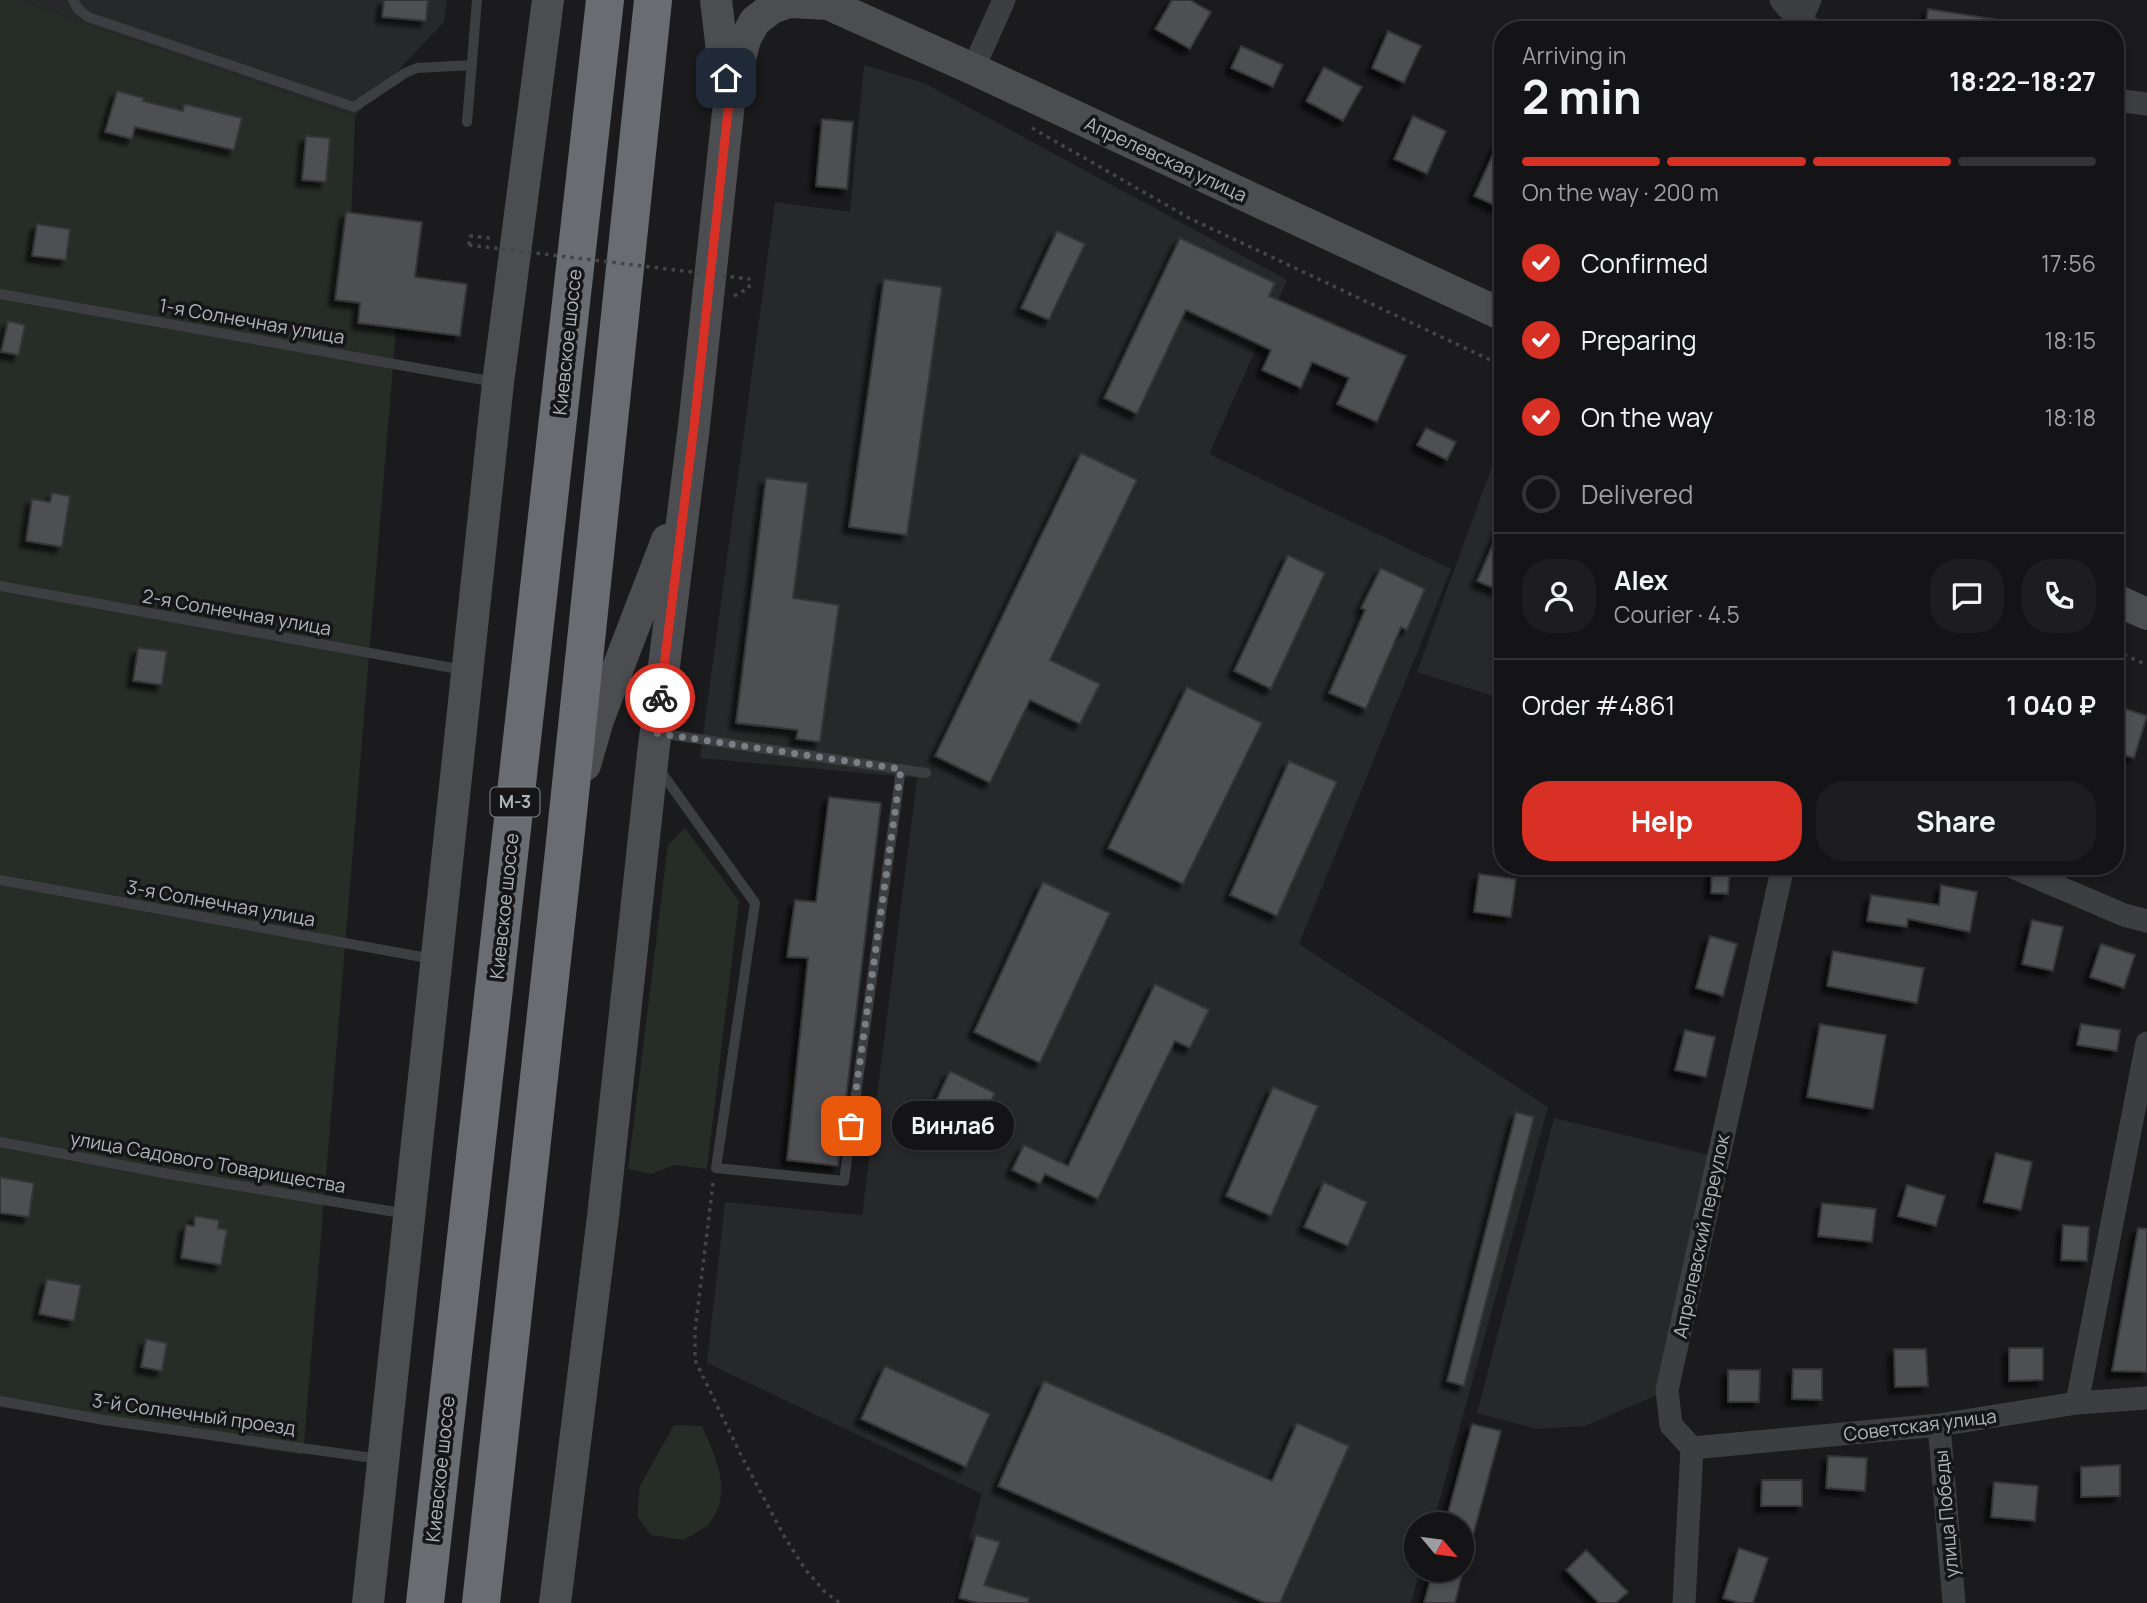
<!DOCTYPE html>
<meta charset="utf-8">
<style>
:root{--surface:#141416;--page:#1d1d1f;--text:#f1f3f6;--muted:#9d9ea1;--line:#333335;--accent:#d93025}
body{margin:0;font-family:Manrope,sans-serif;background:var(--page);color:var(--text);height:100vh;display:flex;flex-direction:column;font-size:26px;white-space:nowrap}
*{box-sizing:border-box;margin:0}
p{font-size:23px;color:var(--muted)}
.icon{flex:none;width:38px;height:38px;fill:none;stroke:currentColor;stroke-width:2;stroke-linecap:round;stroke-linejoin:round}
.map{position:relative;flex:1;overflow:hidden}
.sheet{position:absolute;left:1494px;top:21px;width:630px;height:854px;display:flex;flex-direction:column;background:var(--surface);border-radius:28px;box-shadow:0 4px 10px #0003,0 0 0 2px var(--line)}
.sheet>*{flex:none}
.needle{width:46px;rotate:119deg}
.buttons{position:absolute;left:1404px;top:1512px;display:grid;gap:14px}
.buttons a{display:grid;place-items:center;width:70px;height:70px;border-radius:50%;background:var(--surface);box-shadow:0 4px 10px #0003,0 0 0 2px var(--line);font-size:35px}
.pin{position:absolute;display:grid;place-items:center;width:60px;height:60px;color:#fff;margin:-30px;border-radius:14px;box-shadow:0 4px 10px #0006}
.courier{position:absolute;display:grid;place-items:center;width:70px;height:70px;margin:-35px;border:5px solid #d93025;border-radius:50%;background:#fff;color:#222;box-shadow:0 2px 9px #0007}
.bubble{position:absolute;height:49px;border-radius:24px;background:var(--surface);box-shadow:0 4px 10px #0003,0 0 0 2px var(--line);font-size:23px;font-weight:700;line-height:49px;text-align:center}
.headline em{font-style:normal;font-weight:700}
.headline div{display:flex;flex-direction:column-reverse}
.headline{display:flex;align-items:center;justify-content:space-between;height:119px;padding:0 28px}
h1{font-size:46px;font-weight:700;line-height:52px}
.bar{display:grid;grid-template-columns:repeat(4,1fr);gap:10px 7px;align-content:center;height:84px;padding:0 28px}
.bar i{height:9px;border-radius:5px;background:var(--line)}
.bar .on{background:var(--accent)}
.bar p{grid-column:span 4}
.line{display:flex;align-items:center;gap:18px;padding:0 28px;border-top:2px solid var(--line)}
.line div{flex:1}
.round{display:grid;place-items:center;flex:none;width:74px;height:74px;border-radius:28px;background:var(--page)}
ol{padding:0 28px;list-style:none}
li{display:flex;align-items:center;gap:21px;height:77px}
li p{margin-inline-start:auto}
li .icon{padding:7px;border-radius:50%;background:var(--accent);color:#fff;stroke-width:4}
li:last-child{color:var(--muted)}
li i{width:38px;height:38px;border:4px solid var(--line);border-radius:50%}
.cta{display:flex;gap:14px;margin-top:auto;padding:14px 28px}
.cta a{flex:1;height:80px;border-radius:28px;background:var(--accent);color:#fff;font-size:28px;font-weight:700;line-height:80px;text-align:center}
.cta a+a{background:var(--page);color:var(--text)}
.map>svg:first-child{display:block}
.built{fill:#27282a}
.green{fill:#262d26}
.building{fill:#4d4f52;stroke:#353639;stroke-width:2;filter:url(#shadow)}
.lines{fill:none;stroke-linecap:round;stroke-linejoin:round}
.path{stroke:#434548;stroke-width:3.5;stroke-dasharray:3.5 5;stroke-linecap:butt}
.lane{stroke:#3d3e42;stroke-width:10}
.street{stroke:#3d3e42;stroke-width:23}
.secondary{stroke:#4b4d51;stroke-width:32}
.highway{stroke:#696d72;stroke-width:38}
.path-bridge{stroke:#434548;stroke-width:3.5;stroke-dasharray:3.5 5;stroke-linecap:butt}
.done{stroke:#7b7f84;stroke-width:7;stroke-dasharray:0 12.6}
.route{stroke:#d93025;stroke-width:9}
.labels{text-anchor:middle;stroke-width:7;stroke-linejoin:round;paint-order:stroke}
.shield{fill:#161618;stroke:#81858a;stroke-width:2}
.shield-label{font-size:18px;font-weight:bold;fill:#afb5bb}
.street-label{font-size:19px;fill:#afb5bb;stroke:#161618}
</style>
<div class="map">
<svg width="2147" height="1603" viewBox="0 0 2147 1603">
<defs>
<filter id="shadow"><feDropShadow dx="-6" dy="6" stdDeviation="2" flood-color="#0009"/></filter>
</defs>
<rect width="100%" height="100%" fill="#1b1b1d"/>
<path class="built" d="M18,0H447L444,22L355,116Z
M864,65L924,83L1287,280L1209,454L1451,569L1299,944L1548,1107L1433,1524H1416V1570H1420L1411,1603H951L982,1494L707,1363L725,1202L862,1215L917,778L700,758L775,202L850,212Z
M1503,436V699L1417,672Z
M1554,1118L1713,1156L1657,1395L1585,1426L1537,1429L1477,1413Z"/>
<path class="green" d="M0,0H18L355,116L351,224L397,317L303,1455L0,1407Z
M685,828L739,901L707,1169L675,1165L651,1174L628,1169L668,845Z
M674,1425L702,1426C715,1456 733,1490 711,1521C706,1529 692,1534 684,1540L651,1535L637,1516L640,1486Z"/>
<path class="building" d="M384,0H428L426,21L382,17Z
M1172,0H1190L1211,12L1190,49L1155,29Z
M1928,9L2000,20V30H1925Z
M1388,31L1421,46L1404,83L1372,68Z
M1241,46L1283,65L1273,87L1231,68Z
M1324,67L1362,87L1343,121L1306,101Z
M117,91L144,98L143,101L183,111L184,104L242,118L234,150L135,127L132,139L105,132Z
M1413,116L1446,131L1427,174L1394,159Z
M822,119L853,122L847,189L816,186Z
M1503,132V209L1474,196Z
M306,136L330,138L326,182L302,180Z
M346,212L422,222L415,277L467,284L460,336L358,323L360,303L335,300Z
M37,224L70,229L66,260L32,256Z
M1057,231L1085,244L1049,320L1021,308Z
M1180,238L1275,283L1269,296L1406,356L1377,422L1337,404L1349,378L1312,362L1301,388L1262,370L1271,350L1186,310L1137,414L1104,398Z
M884,279L942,287L907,535L849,527Z
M8,321L25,325L19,355L1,352Z
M1426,428L1456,442L1447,460L1417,445Z
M1081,453L1137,480L1050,660L1100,684L1080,724L1030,700L990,783L935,756Z
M766,478L808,483L793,598L839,605L820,742L796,739L798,730L736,723Z
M52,493L70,496L62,547L26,541L32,499L50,502Z
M1503,521V592L1477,581Z
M1288,555L1325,573L1271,689L1234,671Z
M1381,568L1425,589L1407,630L1401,627L1366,709L1329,693L1365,610L1361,608Z
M138,648L167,651L162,685L133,681Z
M1187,687L1262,723L1183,884L1108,848Z
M2116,706L2147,716L2134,758L2116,753Z
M1289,761L1337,782L1277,916L1230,895Z
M829,797L881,803L838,1166L787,1160L808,958L787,957L795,900L816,902Z
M1712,866H1730L1728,894L1711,893Z
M1479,874L1516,879L1511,917L1474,912Z
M1043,882L1110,913L1040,1063L974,1032Z
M1941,885L1977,892L1970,932L1908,919L1907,927L1867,921L1871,895L1939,905Z
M2032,920L2063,927L2053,971L2022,964Z
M1710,936L1737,944L1723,996L1696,988Z
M2101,944L2135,955L2124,988L2090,977Z
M1833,951L1924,968L1917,1003L1827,986Z
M1155,984L1209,1010L1190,1048L1175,1041L1098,1199L1045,1174L1040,1184L1012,1170L1024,1145L1068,1166Z
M1820,1024L1886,1035L1873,1109L1807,1097Z
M2081,1024L2120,1030L2117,1051L2077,1045Z
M1685,1030L1715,1037L1706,1077L1675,1070Z
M950,1071L995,1093L976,1133L931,1112Z
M1273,1087L1318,1106L1271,1216L1226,1196Z
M1516,1112L1534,1117L1464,1386L1447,1381Z
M1996,1153L2032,1162L2021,1210L1984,1202Z
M0,1177L34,1183L29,1217L0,1213Z
M1324,1182L1367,1202L1348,1246L1304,1227Z
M1907,1185L1945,1196L1936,1226L1898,1216Z
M1822,1203L1876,1209L1872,1242L1818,1236Z
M195,1216L219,1220L218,1228L227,1230L221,1265L181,1258L186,1225L194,1226Z
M2063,1225L2089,1227L2087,1261L2061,1260Z
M2138,1228L2147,1229V1372L2112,1371Z
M47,1279L81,1285L74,1321L39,1314Z
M146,1339L167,1343L162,1371L141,1367Z
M2009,1348H2043V1380L2009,1381Z
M1894,1349H1926L1928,1386L1895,1387Z
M885,1366L990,1414L966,1467L861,1419Z
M1793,1369H1822V1400L1792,1399Z
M1728,1370H1760L1759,1402H1728Z
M1044,1381L1272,1481L1297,1423L1349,1446L1280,1603H1265L998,1486Z
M1472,1424L1501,1431L1467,1558L1461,1557V1524H1445Z
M1828,1456L1867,1458L1865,1491L1826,1488Z
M2120,1465V1496L2081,1497V1467Z
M1762,1480H1802V1506H1761Z
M1994,1482L2038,1486L2035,1521L1991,1517Z
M976,1535L1000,1542L984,1585L1029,1598L1028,1603H978L959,1598Z
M1739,1548L1768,1558L1753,1603H1739L1723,1598Z
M1586,1550L1628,1592L1616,1603H1599L1566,1570Z
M1433,1570H1463L1455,1603H1424Z"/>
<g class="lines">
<path class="path" d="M1032,128L1189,218L1503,366
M469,245L470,236L490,238
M734,296L749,288L750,279
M2116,651L2147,665
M713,1183L695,1331V1360L740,1453L784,1536L805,1569L825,1592L840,1603"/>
<path class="lane" d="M73,0L78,9L88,17L354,107L405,73L417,68L472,65
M467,122L477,0
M0,294L495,382
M0,586L464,670
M659,733L926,773
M659,769L755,903L716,1168L844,1181L901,769
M0,880L433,959
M0,1142L163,1173L407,1214
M0,1401L104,1420L380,1459"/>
<path class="street" d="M1781,0L1801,23L1815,30
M1796,30L1810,0
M973,69L1004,0
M2116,100L2147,104
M2010,866L2124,915L2147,921
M2077,1403L2147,1043
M1939,1425L1954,1603
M1692,1448L1939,1425L2077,1403L2147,1398
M1684,1603L1692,1448L1671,1425L1667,1390L1783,866"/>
<path class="secondary" d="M716,0L726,85
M819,0L973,69L1503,315
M2116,600L2147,614
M585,765L598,720L667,540
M368,1603L498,383L548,0
M555,1603L603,1217L653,754L694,426L729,103L745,39L755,21L772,8L789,2L829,4"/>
<path class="highway" d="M425,1603L605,0
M481,1603L564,851L653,0"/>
<path class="path-bridge" d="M469,245L750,279"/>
</g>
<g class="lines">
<path class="done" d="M660,698L655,733L901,769L851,1126"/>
<path class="route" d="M660,698L694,426L726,129L729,103L726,78"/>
</g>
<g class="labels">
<rect class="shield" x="490.5" y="787.5" width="49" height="29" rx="5"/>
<g class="shield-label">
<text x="515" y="808">М-3</text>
</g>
<g class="street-label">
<text transform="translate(1166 159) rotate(25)" y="7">Апрелевская улица</text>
<text transform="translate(252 321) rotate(10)" y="7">1-я Солнечная улица</text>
<text transform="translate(567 342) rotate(-84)" y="7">Киевское шоссе</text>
<text transform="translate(237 612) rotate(10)" y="7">2-я Солнечная улица</text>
<text transform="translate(221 903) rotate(10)" y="7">3-я Солнечная улица</text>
<text transform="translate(504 906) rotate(-84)" y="7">Киевское шоссе</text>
<text transform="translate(208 1162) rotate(10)" y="7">улица Садового Товарищества</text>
<text transform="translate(1701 1236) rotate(-78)" y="7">Апрелевский переулок</text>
<text transform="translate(194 1414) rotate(8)" y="7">3-й Солнечный проезд</text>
<text transform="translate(1920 1425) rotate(-7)" y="7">Советская улица</text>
<text transform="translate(440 1469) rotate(-84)" y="7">Киевское шоссе</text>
<text transform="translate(1946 1514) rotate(-95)" y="7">улица Победы</text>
</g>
</g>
</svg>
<div class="buttons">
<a><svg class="needle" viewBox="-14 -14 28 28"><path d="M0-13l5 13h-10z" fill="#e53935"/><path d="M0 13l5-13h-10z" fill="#9d9ea1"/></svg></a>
</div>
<div class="pin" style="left:851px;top:1126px;background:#ea580c"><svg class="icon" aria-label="bag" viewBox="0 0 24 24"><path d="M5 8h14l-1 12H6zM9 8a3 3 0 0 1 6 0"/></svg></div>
<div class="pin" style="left:726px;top:78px;background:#1f2937"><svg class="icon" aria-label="home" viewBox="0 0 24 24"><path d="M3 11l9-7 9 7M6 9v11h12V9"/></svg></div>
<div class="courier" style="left:660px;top:698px"><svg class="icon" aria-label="bike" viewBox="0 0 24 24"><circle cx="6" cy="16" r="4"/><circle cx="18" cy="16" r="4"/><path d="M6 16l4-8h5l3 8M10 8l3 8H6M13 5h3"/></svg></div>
<div class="bubble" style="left:892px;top:1101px;width:122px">Винлаб</div>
<section class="sheet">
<div class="headline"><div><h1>2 min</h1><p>Arriving in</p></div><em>18:22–18:27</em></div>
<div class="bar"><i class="on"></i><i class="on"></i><i class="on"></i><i></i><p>On the way · 200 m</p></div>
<ol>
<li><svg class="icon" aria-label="check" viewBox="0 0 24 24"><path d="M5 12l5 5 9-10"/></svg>Confirmed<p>17:56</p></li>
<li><svg class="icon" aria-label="check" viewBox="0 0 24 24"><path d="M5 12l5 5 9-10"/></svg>Preparing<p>18:15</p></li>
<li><svg class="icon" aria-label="check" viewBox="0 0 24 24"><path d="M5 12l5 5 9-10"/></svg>On the way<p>18:18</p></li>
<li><i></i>Delivered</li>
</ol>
<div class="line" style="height:126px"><a class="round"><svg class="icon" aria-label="person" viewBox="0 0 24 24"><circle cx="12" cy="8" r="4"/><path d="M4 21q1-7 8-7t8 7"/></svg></a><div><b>Alex</b><p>Courier · 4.5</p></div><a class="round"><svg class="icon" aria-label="chat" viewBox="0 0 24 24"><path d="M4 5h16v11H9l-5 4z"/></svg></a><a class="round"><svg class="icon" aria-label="phone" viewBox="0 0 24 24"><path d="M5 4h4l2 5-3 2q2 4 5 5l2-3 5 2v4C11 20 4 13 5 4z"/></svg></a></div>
<div class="line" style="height:91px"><div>Order #4861</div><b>1 040 ₽</b></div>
<div class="cta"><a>Help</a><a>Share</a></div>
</section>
</div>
